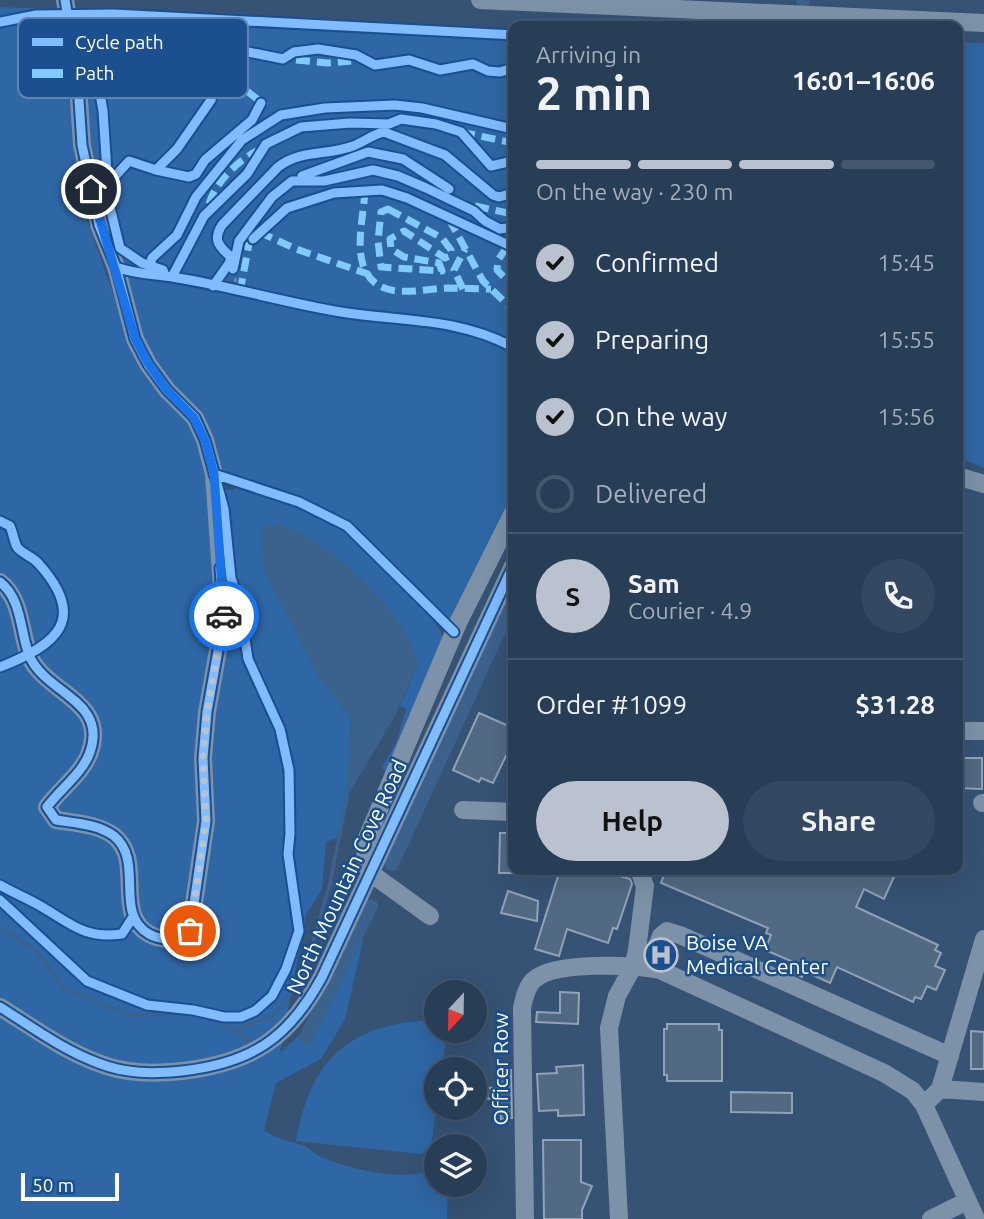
<!DOCTYPE html>
<meta charset="utf-8">
<style>
:root{--surface:#283e57;--page:#344961;--text:#f1f3f6;--muted:#a5aeba;--line:#44576d;--accent:#b9c2ce}
body{margin:0;font-family:Ubuntu,sans-serif;background:var(--page);color:var(--text);height:100vh;display:flex;flex-direction:column;font-size:26px;white-space:nowrap}
*{box-sizing:border-box;margin:0}
p{font-size:23px;color:var(--muted)}
.icon{flex:none;width:38px;height:38px;fill:none;stroke:currentColor;stroke-width:2;stroke-linecap:round;stroke-linejoin:round}
.map{position:relative;flex:1;overflow:hidden}
.panel{position:absolute;left:508px;top:21px;width:455px;height:854px;display:flex;flex-direction:column;background:var(--surface);border-radius:14px;box-shadow:0 7px 28px #0002,0 0 0 2px var(--line)}
.panel>*{flex:none}
.needle{width:46px;rotate:202deg}
.buttons{position:absolute;left:424px;top:980px;display:grid;gap:14px}
.buttons a{display:grid;place-items:center;width:63px;height:63px;border-radius:50%;background:var(--surface);box-shadow:0 7px 28px #0002,0 0 0 2px var(--line);font-size:35px}
.scale{position:absolute;left:21px;bottom:18px;width:98px;box-sizing:border-box;padding-left:7px;border:4px solid #fff;border-top:0;font-size:19px;line-height:24px;white-space:nowrap;color:#fff;-webkit-text-stroke:5px #1b4f8f;paint-order:stroke}
.pin{position:absolute;display:grid;place-items:center;width:60px;height:60px;color:#fff;margin:-30px;border:4px solid #fff;border-radius:50%;box-shadow:0 2px 7px #0007}
.courier{position:absolute;display:grid;place-items:center;width:70px;height:70px;margin:-35px;border:5px solid #1a73e8;border-radius:50%;background:#fff;color:#222;box-shadow:0 2px 9px #0007}
.head em{font-style:normal;font-weight:700}
.head div{display:flex;flex-direction:column-reverse}
.head{display:flex;align-items:center;justify-content:space-between;height:119px;padding:0 28px}
h1{font-size:46px;font-weight:700;line-height:52px}
.bar{display:grid;grid-template-columns:repeat(4,1fr);gap:10px 7px;align-content:center;height:84px;padding:0 28px}
.bar i{height:9px;border-radius:5px;background:var(--line)}
.bar .current{background:var(--accent)}
.bar p{grid-column:span 4}
.line{display:flex;align-items:center;gap:18px;padding:0 28px;border-top:2px solid var(--line)}
.line div{flex:1}
.round{display:grid;place-items:center;flex:none;width:74px;height:74px;border-radius:37px;background:var(--page)}
ol{padding:0 28px;list-style:none}
li{display:flex;align-items:center;gap:21px;height:77px}
li p{margin-inline-start:auto}
li .icon{padding:7px;border-radius:50%;background:var(--accent);color:#111;stroke-width:4}
li:last-child{color:var(--muted)}
li i{width:38px;height:38px;border:4px solid var(--line);border-radius:50%}
.cta{display:flex;gap:14px;margin-top:auto;padding:14px 28px}
.cta a{flex:1;height:80px;border-radius:42px;background:var(--accent);color:#111;font-size:28px;font-weight:700;line-height:80px;text-align:center}
.cta a+a{background:var(--page);color:var(--text)}
.map>svg:first-child{display:block}
.green{fill:#2f66a5}
.water{fill:#3b618d}
.lines{fill:none;stroke-linecap:round;stroke-linejoin:round}
.stream{stroke:#3b618d;stroke-width:3.5}
.canal{stroke:#3b618d;stroke-width:14}
.building{fill:#526984;stroke:#92a2b6;stroke-width:2}
.path{stroke:#7d92a8;stroke-width:2.5;stroke-dasharray:3.5 5;stroke-linecap:butt}
.minor{stroke:#7d92a8;stroke-width:18}
.quiet{stroke:#80caff;stroke-width:7;stroke-dasharray:14 7;stroke-linecap:butt}
.cycleway-casing{stroke:#1b4f8f;stroke-width:13}
.cycleway{stroke:#80bcff;stroke-width:9}
.done{stroke:#b9c2ce;stroke-width:7;stroke-dasharray:0 12.6}
.route{stroke:#1a73e8;stroke-width:9}
.labels{text-anchor:middle;stroke-width:5;stroke-linejoin:round;paint-order:stroke}
.street-label{font-size:21px;fill:#fff;stroke:#1b4f8f}
.poi-label{font-size:21px;fill:#fff;stroke:#1b4f8f;text-anchor:start}
.key{fill:#1b4f8f;stroke:#5f84b1;stroke-width:2}
.key-label{font-size:19px;fill:#fff}
</style>
<div class="map">
<svg width="984" height="1219" viewBox="0 0 984 1219">
<rect width="100%" height="100%" fill="#365274"/>
<path class="green" d="M0,7L56,9L87,220L139,366L194,427L209,490H231L245,485L342,528L366,548L430,615L442,634L443,654L389,779L382,767L396,743L406,709L400,706L418,664L304,647L315,671L351,719L347,797L337,838L326,842L322,889L306,915L280,1052C319,1023 336,981 356,938L363,941L345,1019L321,1059L276,1083L264,1130C279,1140 283,1139 299,1144C308,1146 314,1154 323,1158C358,1171 399,1181 436,1170V1185H448L447,1219H0Z
M114,14L513,36V507L458,623L445,620L349,522L235,474H214L205,440L148,364L99,225L69,17Z
M957,42L984,43V468L957,457Z
M419,1021H436V1031H447L442,1069H436V1108L431,1147L421,1154L296,1141C309,1068 341,1028 419,1021Z"/>
<path class="water" d="M277,523C293,531 313,538 326,549C362,576 406,619 418,664L394,718L347,797L351,719L315,671L264,571L261,529Z"/>
<g class="lines">
<path class="stream" d="M342,898L337,886L330,883L347,797
M0,928L36,950L63,987L129,1016L190,1012L225,1024L253,1043
M235,1030L273,1016L302,981L330,883"/>
<path class="canal" d="M803,1V0
M392,864L513,600
M306,1038L371,906"/>
</g>
<path class="building" d="M479,713L513,728V741L493,783L481,778L479,782L453,770Z
M957,758H982V789L957,788Z
M500,833H513V873H499Z
M560,870L583,876L585,870H602L630,879L632,884L617,929L613,928L608,943L567,929L559,956L535,949Z
M666,870H897L884,899L864,889L856,907L938,945L935,950L941,953L935,966L945,970L936,990L927,986L921,999L915,997L913,1002L837,967L830,983L804,971L802,977L792,973L796,963L765,950L771,935L766,933L768,928L661,883Z
M508,891L538,901L537,921L501,913Z
M560,992L579,993L578,1024L536,1022L537,1012L560,1013Z
M667,1024H719V1030H722V1081H667V1075H664V1029H667Z
M971,1031L984,1032V1069H971Z
M583,1065L584,1115L558,1116V1110L539,1111L537,1074L557,1073L556,1067Z
M511,1070L512,1118L501,1119L500,1100L475,1097L476,1086L499,1089L498,1071Z
M731,1092L792,1093V1113L731,1112Z
M543,1140H581V1182L592,1186L582,1210V1219H544Z"/>
<g class="lines">
<path class="path" d="M233,290L243,248L253,237
M59,920L92,935L105,937"/>
<path class="minor" d="M480,0L984,23
M957,476L984,484
M0,582C22,599 20,631 29,655C45,694 108,700 90,752C83,773 60,789 47,807L56,820C75,823 98,824 114,836C145,861 113,914 149,934C164,942 175,938 190,931L206,821L203,758L207,712L224,617L214,474L205,440L195,418L167,390L148,364L135,339L116,267L99,225L82,145L77,70L65,0
M957,731H984
M982,803H984
M463,810L513,812
M430,916L369,872L365,857L367,838L458,623L513,513
M647,968L661,936L667,931L680,935L950,1056
M0,1007C32,1027 63,1050 98,1063C126,1074 153,1074 182,1071C252,1063 289,1038 322,977L513,566
M940,1089L984,1092
M924,1105L940,1089L984,939
M525,1219L522,1008C524,998 527,985 535,979C556,961 634,965 660,970L884,1073L913,1091L924,1105L976,1219
M619,1219L609,1028L617,996L633,967L637,950L645,886L639,870
M931,1219L967,1201"/>
<path class="quiet" d="M143,20L181,40
M296,60L328,63L351,61
M214,65L266,106
M461,132L513,143
M365,190C364,213 356,242 363,265C376,303 418,289 448,288C462,288 477,289 491,289
M209,204C215,183 237,161 257,151
M475,206L513,214
M388,209L442,238L451,250L450,256L445,258L404,231L390,239L391,249L404,257L439,263L442,271L381,267L378,241L381,212Z
M449,219L483,281L513,310
M259,232L296,249L368,274
M507,247L498,260L497,270L513,286
M463,289L454,270L465,249
M240,292L249,244L255,236"/>
<defs>
<path id="cycleway" d="M0,22L36,15L114,14L513,35
M156,170L189,177L196,174L205,160L252,120L261,103
M302,176L368,152L403,159L449,189
M109,183L129,161L156,170L177,149L211,100L216,67L241,62
M253,239L287,208L334,193L382,190L407,198L513,247
M150,265L152,258L177,235L196,197L242,140L281,115L325,108L395,105L422,108L513,129
M116,267C137,275 156,274 178,278C233,287 286,303 341,312C403,322 456,317 513,347
M233,269L239,241L272,197L292,181H324L373,170L398,176L426,188L474,211L485,221L500,229L513,227
M165,276L163,270L142,263L120,248L109,203L103,111L99,88L92,74C94,53 109,43 127,35L149,42L177,43L221,55L248,52L283,59L294,52L318,49L356,55L375,65L409,60L440,70L473,64L488,71L500,72L513,68
M172,277L204,216L247,174L266,144L301,127L350,123L389,124L401,119L436,124L461,132L491,166L513,161
M213,286L230,262V256C218,246 213,239 222,225L278,167C302,149 327,156 353,146C364,142 373,134 384,132L445,155L493,195L499,197L513,193
M214,474L299,502L347,526L454,632
M0,521L10,526C13,533 14,541 17,547C21,553 33,557 38,563C89,619 57,645 0,667
M0,582C22,599 20,631 29,655C45,694 108,700 90,752C83,773 60,789 47,807L56,820C75,823 98,824 114,836C145,861 113,914 149,934C164,942 175,938 190,931L206,821L203,758L207,712L224,617L220,568
M0,885C12,892 24,897 35,903C67,920 82,940 122,934L133,917
M0,900L87,981L147,1005L193,1010L224,1017H241L255,1011L272,996L286,969L299,931L288,854L290,834L289,770L280,729L248,659L240,605L231,578L224,509L205,440L195,418L167,390L148,364L135,339L116,267L99,225L82,145L77,70L65,0
M0,1007C32,1027 63,1050 98,1063C126,1074 153,1074 182,1071C252,1063 289,1038 322,977L513,566"/>
</defs>
<use href="#cycleway" class="cycleway-casing"/>
<use href="#cycleway" class="cycleway"/>
</g>
<g class="lines">
<path class="done" d="M190,931L206,821L203,758L207,712L224,616"/>
<path class="route" d="M91,189L135,338L148,363L167,390L194,418L205,440L214,474L224,616"/>
</g>
<defs>
<symbol id="hospital-ring" viewBox="-11 -11 22 22"><circle r="9.5" fill="#1b4f8f" stroke="#b9c2ce" stroke-width="1.5"/><path d="M-5-5h3v3.5h4V-5h3V5h-3V1.5h-4V5h-3Z" fill="#b9c2ce"/></symbol>
</defs>
<g fill-rule="evenodd">
<use href="#hospital-ring" x="642" y="936" width="38" height="38"/>
</g>
<g class="labels">
<g class="street-label">
<text transform="translate(347 877) rotate(-65)" y="7">North Mountain Cove Road</text>
<text transform="translate(501 1069) rotate(-90)" y="7">Officer Row</text>
</g>
<g class="poi-label">
<text x="686" y="950">Boise VA<tspan x="686" dy="24">Medical Center</tspan></text>
</g>
</g>
<rect x="18" y="18" width="230" height="80" rx="10" class="key"/>
<rect x="32" y="38" width="31" height="8" fill="#80bcff"/>
<rect x="32" y="69" width="31" height="9" fill="#80caff"/>
<g class="key-label">
<text x="75" y="49">Cycle path</text>
<text x="75" y="80">Path</text>
</g>
</svg>
<div class="buttons">
<a><svg class="needle" viewBox="-14 -14 28 28"><path d="M0-13l5 13h-10z" fill="#e53935"/><path d="M0 13l5-13h-10z" fill="#a5aeba"/></svg></a>
<a><svg class="icon" aria-label="locate" viewBox="0 0 24 24"><circle cx="12" cy="12" r="6"/><path d="M12 2v4M12 18v4M2 12h4M18 12h4"/></svg></a>
<a><svg class="icon" aria-label="layers" viewBox="0 0 24 24"><path d="M12 4l9 5-9 5-9-5zM3 14l9 5 9-5"/></svg></a>
</div>
<div class="scale">50 m</div>
<div class="pin" style="left:190px;top:931px;background:#ea580c"><svg class="icon" aria-label="bag" viewBox="0 0 24 24"><path d="M5 8h14l-1 12H6zM9 8a3 3 0 0 1 6 0"/></svg></div>
<div class="pin" style="left:91px;top:189px;background:#1f2937"><svg class="icon" aria-label="home" viewBox="0 0 24 24"><path d="M3 11l9-7 9 7M6 9v11h12V9"/></svg></div>
<div class="courier" style="left:224px;top:616px"><svg class="icon" aria-label="car" viewBox="0 0 24 24"><path d="M5 17H2v-5l4-1 3-4h7l3 4 3 1v5h-3M9 17h6M6 11h13"/><circle cx="7" cy="17" r="2"/><circle cx="17" cy="17" r="2"/></svg></div>
<section class="panel">
<div class="head"><div><h1>2 min</h1><p>Arriving in</p></div><em>16:01–16:06</em></div>
<div class="bar"><i class="current"></i><i class="current"></i><i class="current"></i><i></i><p>On the way · 230 m</p></div>
<ol>
<li><svg class="icon" aria-label="check" viewBox="0 0 24 24"><path d="M5 12l5 5 9-10"/></svg>Confirmed<p>15:45</p></li>
<li><svg class="icon" aria-label="check" viewBox="0 0 24 24"><path d="M5 12l5 5 9-10"/></svg>Preparing<p>15:55</p></li>
<li><svg class="icon" aria-label="check" viewBox="0 0 24 24"><path d="M5 12l5 5 9-10"/></svg>On the way<p>15:56</p></li>
<li><i></i>Delivered</li>
</ol>
<div class="line" style="height:126px"><b class="round" style="background:var(--accent);color:#111">S</b><div><b>Sam</b><p>Courier · 4.9</p></div><a class="round"><svg class="icon" aria-label="phone" viewBox="0 0 24 24"><path d="M5 4h4l2 5-3 2q2 4 5 5l2-3 5 2v4C11 20 4 13 5 4z"/></svg></a></div>
<div class="line" style="height:91px"><div>Order #1099</div><b>$31.28</b></div>
<div class="cta"><a>Help</a><a>Share</a></div>
</section>
</div>
